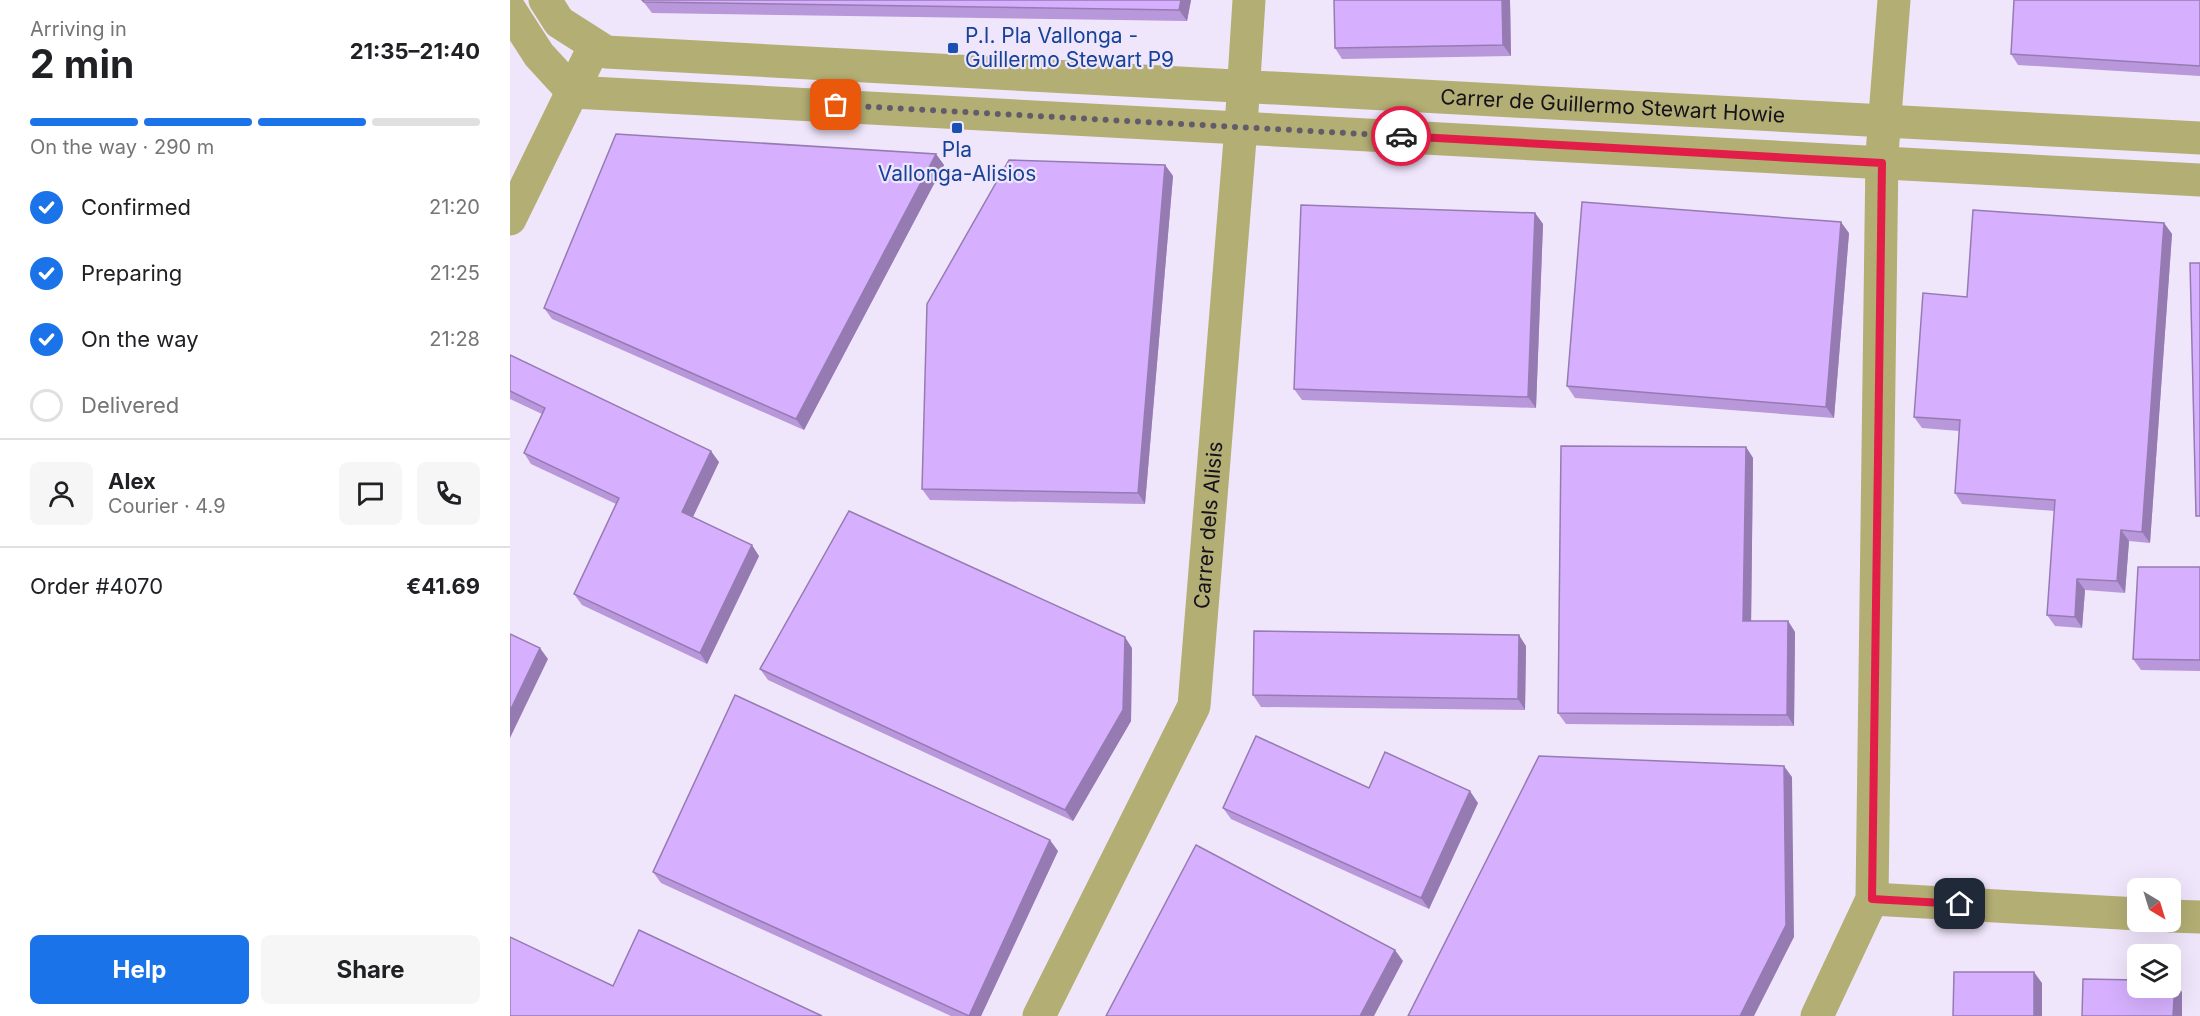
<!DOCTYPE html>
<meta charset="utf-8">
<style>
:root{--surface:#fff;--page:#f6f6f6;--text:#202124;--muted:#757577;--line:#e0e0e0;--accent:#1a73e8}
body{margin:0;font-family:Inter,sans-serif;background:var(--page);color:var(--text);height:100vh;display:flex;flex-direction:column;font-size:22px;white-space:nowrap}
*{box-sizing:border-box;margin:0}
p{font-size:20px;color:var(--muted)}
.icon{flex:none;width:33px;height:33px;fill:none;stroke:currentColor;stroke-width:2;stroke-linecap:round;stroke-linejoin:round}
.map{position:relative;flex:1;overflow:hidden}
.details{display:flex;flex-direction:column;background:var(--surface);width:510px}
.details>*{flex:none}
.needle{width:39px;rotate:142deg}
.fabs{position:absolute;left:1617px;top:878px;display:grid;gap:12px}
.fabs a{display:grid;place-items:center;width:54px;height:54px;border-radius:9px;background:var(--surface);box-shadow:0 6px 24px #0002;font-size:30px}
.pin{position:absolute;display:grid;place-items:center;width:51px;height:51px;color:#fff;margin:-26px;border-radius:12px;box-shadow:0 3px 9px #0006}
.courier{position:absolute;display:grid;place-items:center;width:60px;height:60px;margin:-30px;border:4px solid #e11d48;border-radius:50%;background:#fff;color:#222;box-shadow:0 2px 8px #0007}
.overview em{font-style:normal;font-weight:700}
.overview div{display:flex;flex-direction:column-reverse}
.overview{display:flex;align-items:center;justify-content:space-between;height:102px;padding:0 30px}
h1{font-size:39px;font-weight:700;line-height:45px}
.bar{display:grid;grid-template-columns:repeat(4,1fr);gap:9px 6px;align-content:center;height:72px;padding:0 30px}
.bar i{height:8px;border-radius:4px;background:var(--line)}
.bar .on{background:var(--accent)}
.bar p{grid-column:span 4}
.line{display:flex;align-items:center;gap:15px;padding:0 30px;border-top:2px solid var(--line)}
.line div{flex:1}
.round{display:grid;place-items:center;flex:none;width:63px;height:63px;border-radius:9px;background:var(--page)}
ol{padding:0 30px;list-style:none}
li{display:flex;align-items:center;gap:18px;height:66px}
li p{margin-inline-start:auto}
li .icon{padding:6px;border-radius:50%;background:var(--accent);color:#fff;stroke-width:4}
li:last-child{color:var(--muted)}
li i{width:33px;height:33px;border:3px solid var(--line);border-radius:50%}
.cta{display:flex;gap:12px;margin-top:auto;padding:12px 30px}
.cta a{flex:1;height:69px;border-radius:9px;background:var(--accent);color:#fff;font-size:24px;font-weight:700;line-height:69px;text-align:center}
.cta a+a{background:var(--page);color:var(--text)}
main{display:flex;flex:1;min-height:0}
.map>svg:first-child{display:block}
.lines{fill:none;stroke-linecap:round;stroke-linejoin:round}
.minor{stroke:#b3ae73;stroke-width:33}
.wall{fill:#b897da}
.shaded-wall{fill:#967bb2}
.building{fill:#d6b0fe;stroke:#967bb2;stroke-width:1.5}
.done{stroke:#625c6a;stroke-width:6;stroke-dasharray:0 10.8}
.route{stroke:#e11d48;stroke-width:8}
.transit-dot{fill:#1a4fb4;stroke:#f0e6fc;stroke-width:2}
.labels{text-anchor:middle;stroke-width:4.5;stroke-linejoin:round;paint-order:stroke}
.transit-label{font-size:21px;fill:#164399;stroke:#f0e6fc;text-anchor:start}
.street-label{font-size:21px;fill:#16121b;stroke:#f0e6fc}
</style>
<main>
<section class="details">
<div class="overview"><div><h1>2 min</h1><p>Arriving in</p></div><em>21:35–21:40</em></div>
<div class="bar"><i class="on"></i><i class="on"></i><i class="on"></i><i></i><p>On the way · 290 m</p></div>
<ol>
<li><svg class="icon" aria-label="check" viewBox="0 0 24 24"><path d="M5 12l5 5 9-10"/></svg>Confirmed<p>21:20</p></li>
<li><svg class="icon" aria-label="check" viewBox="0 0 24 24"><path d="M5 12l5 5 9-10"/></svg>Preparing<p>21:25</p></li>
<li><svg class="icon" aria-label="check" viewBox="0 0 24 24"><path d="M5 12l5 5 9-10"/></svg>On the way<p>21:28</p></li>
<li><i></i>Delivered</li>
</ol>
<div class="line" style="height:108px"><a class="round"><svg class="icon" aria-label="person" viewBox="0 0 24 24"><circle cx="12" cy="8" r="4"/><path d="M4 21q1-7 8-7t8 7"/></svg></a><div><b>Alex</b><p>Courier · 4.9</p></div><a class="round"><svg class="icon" aria-label="chat" viewBox="0 0 24 24"><path d="M4 5h16v11H9l-5 4z"/></svg></a><a class="round"><svg class="icon" aria-label="phone" viewBox="0 0 24 24"><path d="M5 4h4l2 5-3 2q2 4 5 5l2-3 5 2v4C11 20 4 13 5 4z"/></svg></a></div>
<div class="line" style="height:78px"><div>Order #4070</div><b>€41.69</b></div>
<div class="cta"><a>Help</a><a>Share</a></div>
</section>
<div class="map">
<svg width="1690" height="1016" viewBox="0 0 1690 1016">
<rect width="100%" height="100%" fill="#f0e6fc"/>
<g class="lines">
<g class="minor">
<path id="s1" d="M35,0L49,22L96,52L1690,138"/>
<path d="M0,10L29,55L63,92L1690,180"/>
<path d="M0,219L84,47"/>
<path d="M1362,899L1628,914"/>
<path d="M1660,916L1690,917"/>
<path id="s2" d="M529,1016L684,706L731,127L739,0"/>
<path d="M1307,1016L1362,899L1372,154L1384,0"/>
</g>
</g>
<path class="wall" d="M132,0H681L677,21L142,13Z
M1000,0L1001,56L832,59L825,48Z
M1690,0V76L1508,65L1501,54Z
M426,154L434,165L294,430L42,319L34,308Z
M655,165L663,176L635,504L420,500L412,489Z
M1025,213L1033,224L1026,408L792,400L784,389Z
M1654,223L1662,234L1640,543L1619,541L1615,593L1575,590L1572,628L1545,626L1537,615L1545,511L1452,504L1445,493L1449,431L1412,428L1404,417Z
M1339,233L1324,418L1065,398L1057,386Z
M0,355L209,462L183,517L249,556L197,664L72,605L64,594L106,504L21,464L14,453L32,414L0,399Z
M1236,447L1243,458L1241,621H1278L1285,632L1284,726L1056,724L1048,713Z
M1690,567V671L1631,670L1623,659Z
M1016,646L1015,710L751,707L743,695Z
M622,648L621,721L563,821L258,680L250,669Z
M859,788L968,803L919,909L721,819L713,808Z
M548,851L471,1016H441L151,883L143,872Z"/>
<path class="shaded-wall" d="M671,0H681L677,21L669,10Z
M992,0H1000L1001,56L993,45Z
M426,154L434,165L294,430L286,419Z
M655,165L663,176L635,504L628,493Z
M1025,213L1033,224L1026,408L1018,397Z
M1331,222L1339,233L1324,418L1316,407Z
M1654,223L1662,234L1640,543L1632,532Z
M1236,447L1243,458L1241,632L1233,621Z
M201,451L209,462L180,523L172,512Z
M1611,530L1619,541L1615,593L1607,581Z
M242,545L249,556L197,664L190,653Z
M1567,579L1575,590L1572,628L1565,617Z
M1278,621L1285,632L1284,726L1277,715Z
M1009,635L1016,646L1015,710L1008,699Z
M615,637L622,648L621,721L563,821L555,810Z
M30,648L38,659L0,738V711Z
M1274,766L1282,777L1284,937L1244,1016H1230Z
M960,791L968,803L919,909L911,898Z
M540,840L548,851L471,1016H459Z
M885,950L893,961L864,1016H850Z
M1524,972L1532,983V1016H1524Z
M1665,981L1672,992V1016H1663Z"/>
<path class="building" d="M132,0H671L669,10L134,2Z
M824,0H992L993,45L825,48Z
M1504,0H1690V66L1501,54Z
M106,134L426,154L286,419L34,308Z
M499,160L655,165L628,493L412,489L417,304Z
M1072,202L1331,222L1316,407L1057,386Z
M791,205L1025,213L1018,397L784,389Z
M1463,210L1654,223L1632,532L1611,530L1607,581L1567,579L1565,617L1537,615L1545,500L1445,493L1450,420L1404,417L1413,293L1457,297Z
M1680,263H1690V516H1686Z
M0,355L201,451L172,512L242,545L190,653L64,594L109,498L14,453L35,408L0,391Z
M1051,446L1236,447L1233,621H1278L1277,715L1048,713Z
M339,511L615,637L613,710L555,810L250,669Z
M1628,567H1690V660L1623,659Z
M744,631L1009,635L1008,699L743,695Z
M0,634L30,648L0,711Z
M225,695L540,840L459,1016L143,872Z
M746,736L859,788L875,752L960,791L911,898L713,808Z
M1029,756L1274,766L1276,925L1230,1016H898Z
M686,845L885,950L850,1016H596Z
M129,930L312,1016H0V937L103,986Z
M1444,972H1524V1016H1443Z
M1573,979L1628,980V987H1660V981H1665L1663,1016H1572Z"/>
<g class="lines">
<path class="done" d="M326,105L891,136"/>
<path class="route" d="M891,136L1372,163L1362,899L1450,904"/>
</g>
<g class="transit-dot">
<rect x="437" y="42" width="12" height="12" rx="3"/>
<rect x="441" y="122" width="12" height="12" rx="3"/>
</g>
<g class="labels">
<g class="transit-label">
<text x="455" y="43">P.I. Pla Vallonga -<tspan x="455" dy="24">Guillermo Stewart P9</tspan></text>
<text x="447" y="157" text-anchor="middle">Pla<tspan x="447" dy="24">Vallonga-Alisios</tspan></text>
</g>
<g class="street-label">
<text dy="7" stroke="none"><textPath href="#s1" startOffset="1090">Carrer de Guillermo Stewart Howie</textPath></text>
<text dy="7" stroke="none"><textPath href="#s2" startOffset="528">Carrer dels Alisis</textPath></text>
</g>
</g>
</svg>
<div class="fabs">
<a><svg class="needle" viewBox="-14 -14 28 28"><path d="M0-13l5 13h-10z" fill="#e53935"/><path d="M0 13l5-13h-10z" fill="#757577"/></svg></a>
<a><svg class="icon" aria-label="layers" viewBox="0 0 24 24"><path d="M12 4l9 5-9 5-9-5zM3 14l9 5 9-5"/></svg></a>
</div>
<div class="pin" style="left:326px;top:105px;background:#ea580c"><svg class="icon" aria-label="bag" viewBox="0 0 24 24"><path d="M5 8h14l-1 12H6zM9 8a3 3 0 0 1 6 0"/></svg></div>
<div class="pin" style="left:1450px;top:904px;background:#1f2937"><svg class="icon" aria-label="home" viewBox="0 0 24 24"><path d="M3 11l9-7 9 7M6 9v11h12V9"/></svg></div>
<div class="courier" style="left:891px;top:136px"><svg class="icon" aria-label="car" viewBox="0 0 24 24"><path d="M5 17H2v-5l4-1 3-4h7l3 4 3 1v5h-3M9 17h6M6 11h13"/><circle cx="7" cy="17" r="2"/><circle cx="17" cy="17" r="2"/></svg></div>
</div>
</main>
